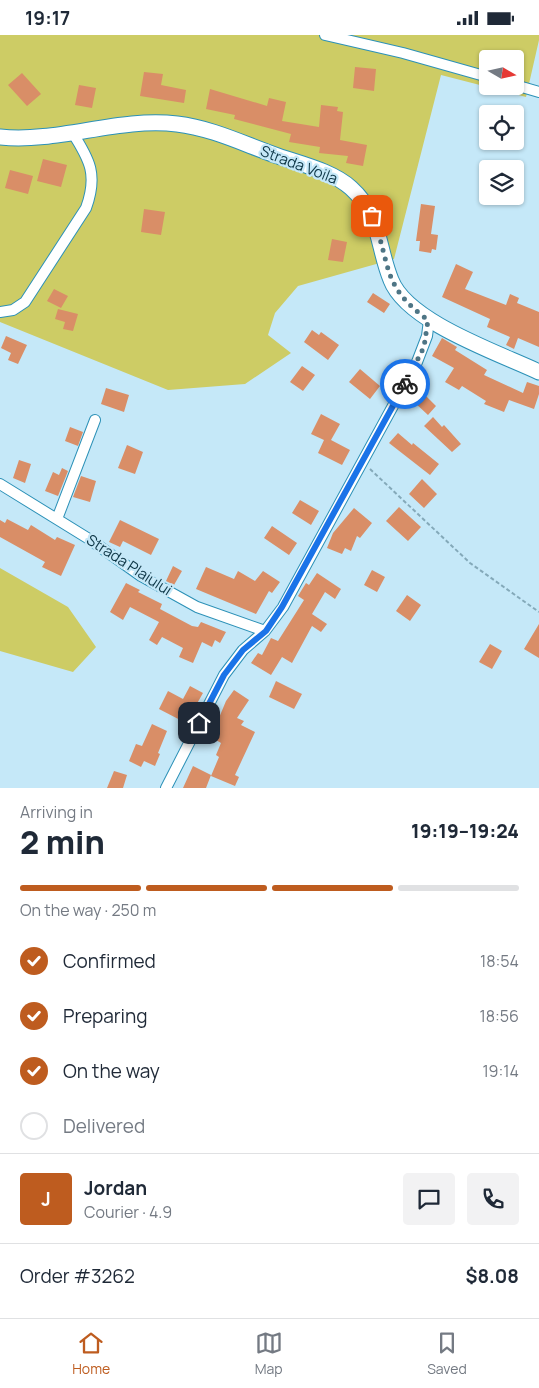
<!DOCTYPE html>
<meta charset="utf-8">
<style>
:root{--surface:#fff;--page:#f2f2f3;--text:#1f2937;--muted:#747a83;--line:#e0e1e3;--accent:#be5c1f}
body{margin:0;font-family:Manrope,sans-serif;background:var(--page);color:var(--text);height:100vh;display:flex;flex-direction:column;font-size:19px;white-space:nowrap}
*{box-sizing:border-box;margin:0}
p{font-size:16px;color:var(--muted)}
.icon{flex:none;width:28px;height:28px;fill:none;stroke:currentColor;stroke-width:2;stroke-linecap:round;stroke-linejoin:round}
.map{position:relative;height:753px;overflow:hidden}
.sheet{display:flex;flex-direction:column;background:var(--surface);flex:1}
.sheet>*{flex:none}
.needle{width:32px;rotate:99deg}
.tools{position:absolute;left:479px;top:15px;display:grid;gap:10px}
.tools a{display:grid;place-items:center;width:45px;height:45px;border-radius:5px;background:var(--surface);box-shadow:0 1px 4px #0004;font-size:25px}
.pin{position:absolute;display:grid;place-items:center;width:42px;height:42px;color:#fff;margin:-21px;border-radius:10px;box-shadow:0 2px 8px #0006}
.courier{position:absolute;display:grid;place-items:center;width:50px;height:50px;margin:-25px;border:4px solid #1a73e8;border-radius:50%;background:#fff;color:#222;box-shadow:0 1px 6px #0007}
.headline em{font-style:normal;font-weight:800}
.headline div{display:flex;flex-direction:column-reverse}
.headline{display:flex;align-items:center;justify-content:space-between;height:85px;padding:0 20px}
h1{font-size:32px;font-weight:800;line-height:38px}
.bar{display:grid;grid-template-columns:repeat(4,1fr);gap:8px 5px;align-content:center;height:60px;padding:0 20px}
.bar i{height:6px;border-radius:4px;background:var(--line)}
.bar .current{background:var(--accent)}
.bar p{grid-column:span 4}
.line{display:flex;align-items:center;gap:12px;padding:0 20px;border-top:1px solid var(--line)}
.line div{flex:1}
.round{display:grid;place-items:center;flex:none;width:52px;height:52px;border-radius:5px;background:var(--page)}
ol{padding:0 20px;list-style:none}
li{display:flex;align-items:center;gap:15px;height:55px}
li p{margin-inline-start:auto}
li .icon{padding:5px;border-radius:50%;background:var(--accent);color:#fff;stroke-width:4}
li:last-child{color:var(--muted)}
li i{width:28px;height:28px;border:2px solid var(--line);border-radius:50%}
.status{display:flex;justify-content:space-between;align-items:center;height:35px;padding:0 25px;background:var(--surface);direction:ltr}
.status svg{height:14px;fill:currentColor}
.tabs{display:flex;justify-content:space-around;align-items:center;height:70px;border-top:1px solid var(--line);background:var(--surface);font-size:14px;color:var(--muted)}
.tabs a{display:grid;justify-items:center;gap:2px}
.tabs .current{color:var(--accent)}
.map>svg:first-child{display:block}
.green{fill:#cdcc65;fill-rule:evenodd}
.building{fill:#d98e67}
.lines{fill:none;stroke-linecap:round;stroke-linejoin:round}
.minor-casing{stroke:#2c91b7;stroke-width:12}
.secondary-casing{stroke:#2c91b7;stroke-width:17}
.path{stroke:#84a9b9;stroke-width:2;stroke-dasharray:4 2.5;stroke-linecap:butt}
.minor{stroke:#fff;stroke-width:10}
.secondary{stroke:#fff;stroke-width:15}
.done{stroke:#4e7585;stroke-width:5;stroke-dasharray:0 9}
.route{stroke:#1a73e8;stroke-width:6}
.labels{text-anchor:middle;stroke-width:4.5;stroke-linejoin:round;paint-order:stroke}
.street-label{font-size:15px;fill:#0e3747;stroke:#c5e8f8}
</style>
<div class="status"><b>19:17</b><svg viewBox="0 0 49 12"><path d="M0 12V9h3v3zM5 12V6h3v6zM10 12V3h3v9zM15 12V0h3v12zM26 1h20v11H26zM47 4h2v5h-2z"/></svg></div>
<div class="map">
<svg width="539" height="753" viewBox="0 0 539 753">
<rect width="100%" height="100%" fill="#c5e8f8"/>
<path class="green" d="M0,0H539V5L526,62L441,40L394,224L298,251L275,278L268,300L291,318L245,349L168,355L0,287ZM488,24H515V51H488Z
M0,533L68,572L96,612L73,637L0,616Z"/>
<path class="building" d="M355,32L376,34L374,56L353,53Z
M144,37L163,39L161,50L186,55L184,68L140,61Z
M22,38L41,59L27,71L8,50Z
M79,50L96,53L92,73L75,70Z
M210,54L267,71L269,63L286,67L282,86L319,92L321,70L338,72L337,76L343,77L340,105L367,110L363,131L346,128L348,121L319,118L320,112L289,107L291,99L234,84L235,80L206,74Z
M43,124L67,130L61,152L37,146Z
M10,135L33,141L28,159L5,153Z
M421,169L435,171L431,199L438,200L436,215L432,214L431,218L419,216L420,206H416Z
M144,174L165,177L161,200L141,197Z
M332,204L347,207L343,227L328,225Z
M456,229L473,237L465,254L506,270L510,259L519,263L517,268L539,277V312L518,303L514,314L506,310L510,302L487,292L490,284L442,262Z
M54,254L68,261L61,273L47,266Z
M373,258L390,269L384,278L367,267Z
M58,274L78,279L73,296L63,294L65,287L55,284Z
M312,295L319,300L321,297L339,310L328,325L304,307Z
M6,301L27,310L18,329L8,325L11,318L1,313Z
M442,303L457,312L455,315L487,335L484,340L523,358L527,347L539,351V359L534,374L509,365L504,377L484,369L486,366L462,351L459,355L445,347L454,333L432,321Z
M302,331L315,340L303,356L290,347Z
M360,334L380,351L370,364L349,347Z
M106,353L129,360L124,377L101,369Z
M423,358L436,371L428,380L414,367Z
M321,379L340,389L331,405L350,415L342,430L318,418L324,405L311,399Z
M433,382L442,392L444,390L461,409L452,417L424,391Z
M70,392L83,397L78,411L65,406Z
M398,398L412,410L413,408L439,429L430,440L389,408Z
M127,410L143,417L135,439L118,433Z
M19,425L31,429L25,448L13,443Z
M62,433L68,436L58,461L45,456L53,437L59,440Z
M81,441L96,446L90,467L73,462Z
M422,444L437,459L424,473L409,459Z
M300,465L319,476L311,490L292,478Z
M399,472L421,492L408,506L386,486Z
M354,473L372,488L360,503L357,501L351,516L345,513L342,519L327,513L333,498Z
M7,484L28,495L31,490L55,505L57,502L75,510L61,541L42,532L45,527L0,502V485L5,488Z
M120,485L159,504L151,520L123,506L120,512L109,507Z
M272,491L297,508L289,520L264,503Z
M173,531L182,536L174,550L166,546Z
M206,532L234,544L238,536L255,546L263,536L280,547L272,558L269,556L256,579L196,554Z
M372,535L385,542L377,557L364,550Z
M317,538L341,554L335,564L325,557L312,579L327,589L321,597L312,591L292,628L282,622L271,640L251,628L258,618L262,620L271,603L278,606L304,565L298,561L306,548L309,550Z
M126,548L140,555L138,557L162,569L160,574L192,591L198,592L201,587L226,597L220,608L215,605L212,612L202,607L193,628L179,622L183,613L162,602L157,610L149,605L159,587L130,572L123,585L110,577Z
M407,560L421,570L410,586L396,576Z
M539,589V623L524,614Z
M490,609L502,616L492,634L479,627Z
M276,646L302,659L294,674L269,662Z
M190,651L203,658L186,688L159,674L168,656L183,664Z
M234,655L249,665L237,683L244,686L241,690L255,697L235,740L239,742L235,751L211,741L219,722L216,720L221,708L211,702L226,666Z
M152,689L167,696L158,718L160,719L155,731L144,726L141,732L129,726L136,709L142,711Z
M193,731L211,740L206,753H183Z
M114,736L127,740L123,753H107Z"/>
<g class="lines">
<defs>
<path id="minor" d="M325,0L403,18L488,42
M515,50L539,57
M0,277L13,275L25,267L86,173C98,140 90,125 72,97
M0,449L89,504L141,541L197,572L265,596
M57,484L95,385
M166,753L224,640L243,615L265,596L283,572L417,327L427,301L429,285"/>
<path id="secondary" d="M0,102C59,108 118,82 177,89C212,93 246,110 278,121C301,129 332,136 351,153C381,180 377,211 391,245C407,287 499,318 539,337"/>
</defs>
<use href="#minor" class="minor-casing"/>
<use href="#secondary" class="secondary-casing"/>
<path class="path" d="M370,434L470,528L539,577"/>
<use href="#minor" class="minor"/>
<use href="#secondary" class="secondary"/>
</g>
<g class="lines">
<path class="done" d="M372,181C392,230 380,250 428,285L424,312L405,349"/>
<path class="route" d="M199,688L224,640L243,615L266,596L282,572L405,349"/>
</g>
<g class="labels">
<g class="street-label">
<text transform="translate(299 130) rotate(21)" y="5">Strada Voila</text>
<text transform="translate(129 530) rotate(33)" y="5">Strada Plaiului</text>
</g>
</g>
</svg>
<div class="tools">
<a><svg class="needle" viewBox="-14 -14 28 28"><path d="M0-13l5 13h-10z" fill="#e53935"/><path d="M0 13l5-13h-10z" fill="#747a83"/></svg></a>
<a><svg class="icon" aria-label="locate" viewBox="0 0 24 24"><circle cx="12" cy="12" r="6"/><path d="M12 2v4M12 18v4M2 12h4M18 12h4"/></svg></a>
<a><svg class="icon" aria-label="layers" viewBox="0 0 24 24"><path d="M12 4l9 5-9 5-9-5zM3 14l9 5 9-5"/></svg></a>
</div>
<div class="pin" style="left:372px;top:181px;background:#ea580c"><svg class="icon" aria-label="bag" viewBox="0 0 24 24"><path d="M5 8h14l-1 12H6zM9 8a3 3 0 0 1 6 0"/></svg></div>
<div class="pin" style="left:199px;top:688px;background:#1f2937"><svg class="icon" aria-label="home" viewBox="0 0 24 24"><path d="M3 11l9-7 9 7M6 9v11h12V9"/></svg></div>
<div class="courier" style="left:405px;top:349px"><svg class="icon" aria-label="bike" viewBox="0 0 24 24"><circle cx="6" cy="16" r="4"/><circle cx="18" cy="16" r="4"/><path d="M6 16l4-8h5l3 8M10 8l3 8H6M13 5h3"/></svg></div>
</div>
<section class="sheet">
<div class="headline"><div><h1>2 min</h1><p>Arriving in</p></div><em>19:19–19:24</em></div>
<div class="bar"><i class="current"></i><i class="current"></i><i class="current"></i><i></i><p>On the way · 250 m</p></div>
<ol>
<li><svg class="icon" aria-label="check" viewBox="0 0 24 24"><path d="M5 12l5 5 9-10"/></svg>Confirmed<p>18:54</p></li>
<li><svg class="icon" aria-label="check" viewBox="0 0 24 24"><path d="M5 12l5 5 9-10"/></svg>Preparing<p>18:56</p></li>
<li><svg class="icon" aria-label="check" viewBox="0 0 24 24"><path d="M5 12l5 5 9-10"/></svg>On the way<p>19:14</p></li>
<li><i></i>Delivered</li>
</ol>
<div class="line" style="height:90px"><b class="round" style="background:var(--accent);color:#fff">J</b><div><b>Jordan</b><p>Courier · 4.9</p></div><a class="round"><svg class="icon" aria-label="chat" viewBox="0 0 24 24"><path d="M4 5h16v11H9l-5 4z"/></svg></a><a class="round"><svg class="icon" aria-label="phone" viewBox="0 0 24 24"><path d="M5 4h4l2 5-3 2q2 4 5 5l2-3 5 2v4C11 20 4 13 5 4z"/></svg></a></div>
<div class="line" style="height:65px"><div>Order #3262</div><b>$8.08</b></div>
</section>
<nav class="tabs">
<a class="current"><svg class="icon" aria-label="home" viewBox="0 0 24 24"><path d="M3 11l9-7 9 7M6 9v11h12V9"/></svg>Home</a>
<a><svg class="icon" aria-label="map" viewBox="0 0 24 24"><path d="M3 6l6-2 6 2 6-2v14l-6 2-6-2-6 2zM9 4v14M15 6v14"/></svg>Map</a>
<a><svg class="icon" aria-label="saved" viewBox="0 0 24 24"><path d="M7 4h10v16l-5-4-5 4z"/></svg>Saved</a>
</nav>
